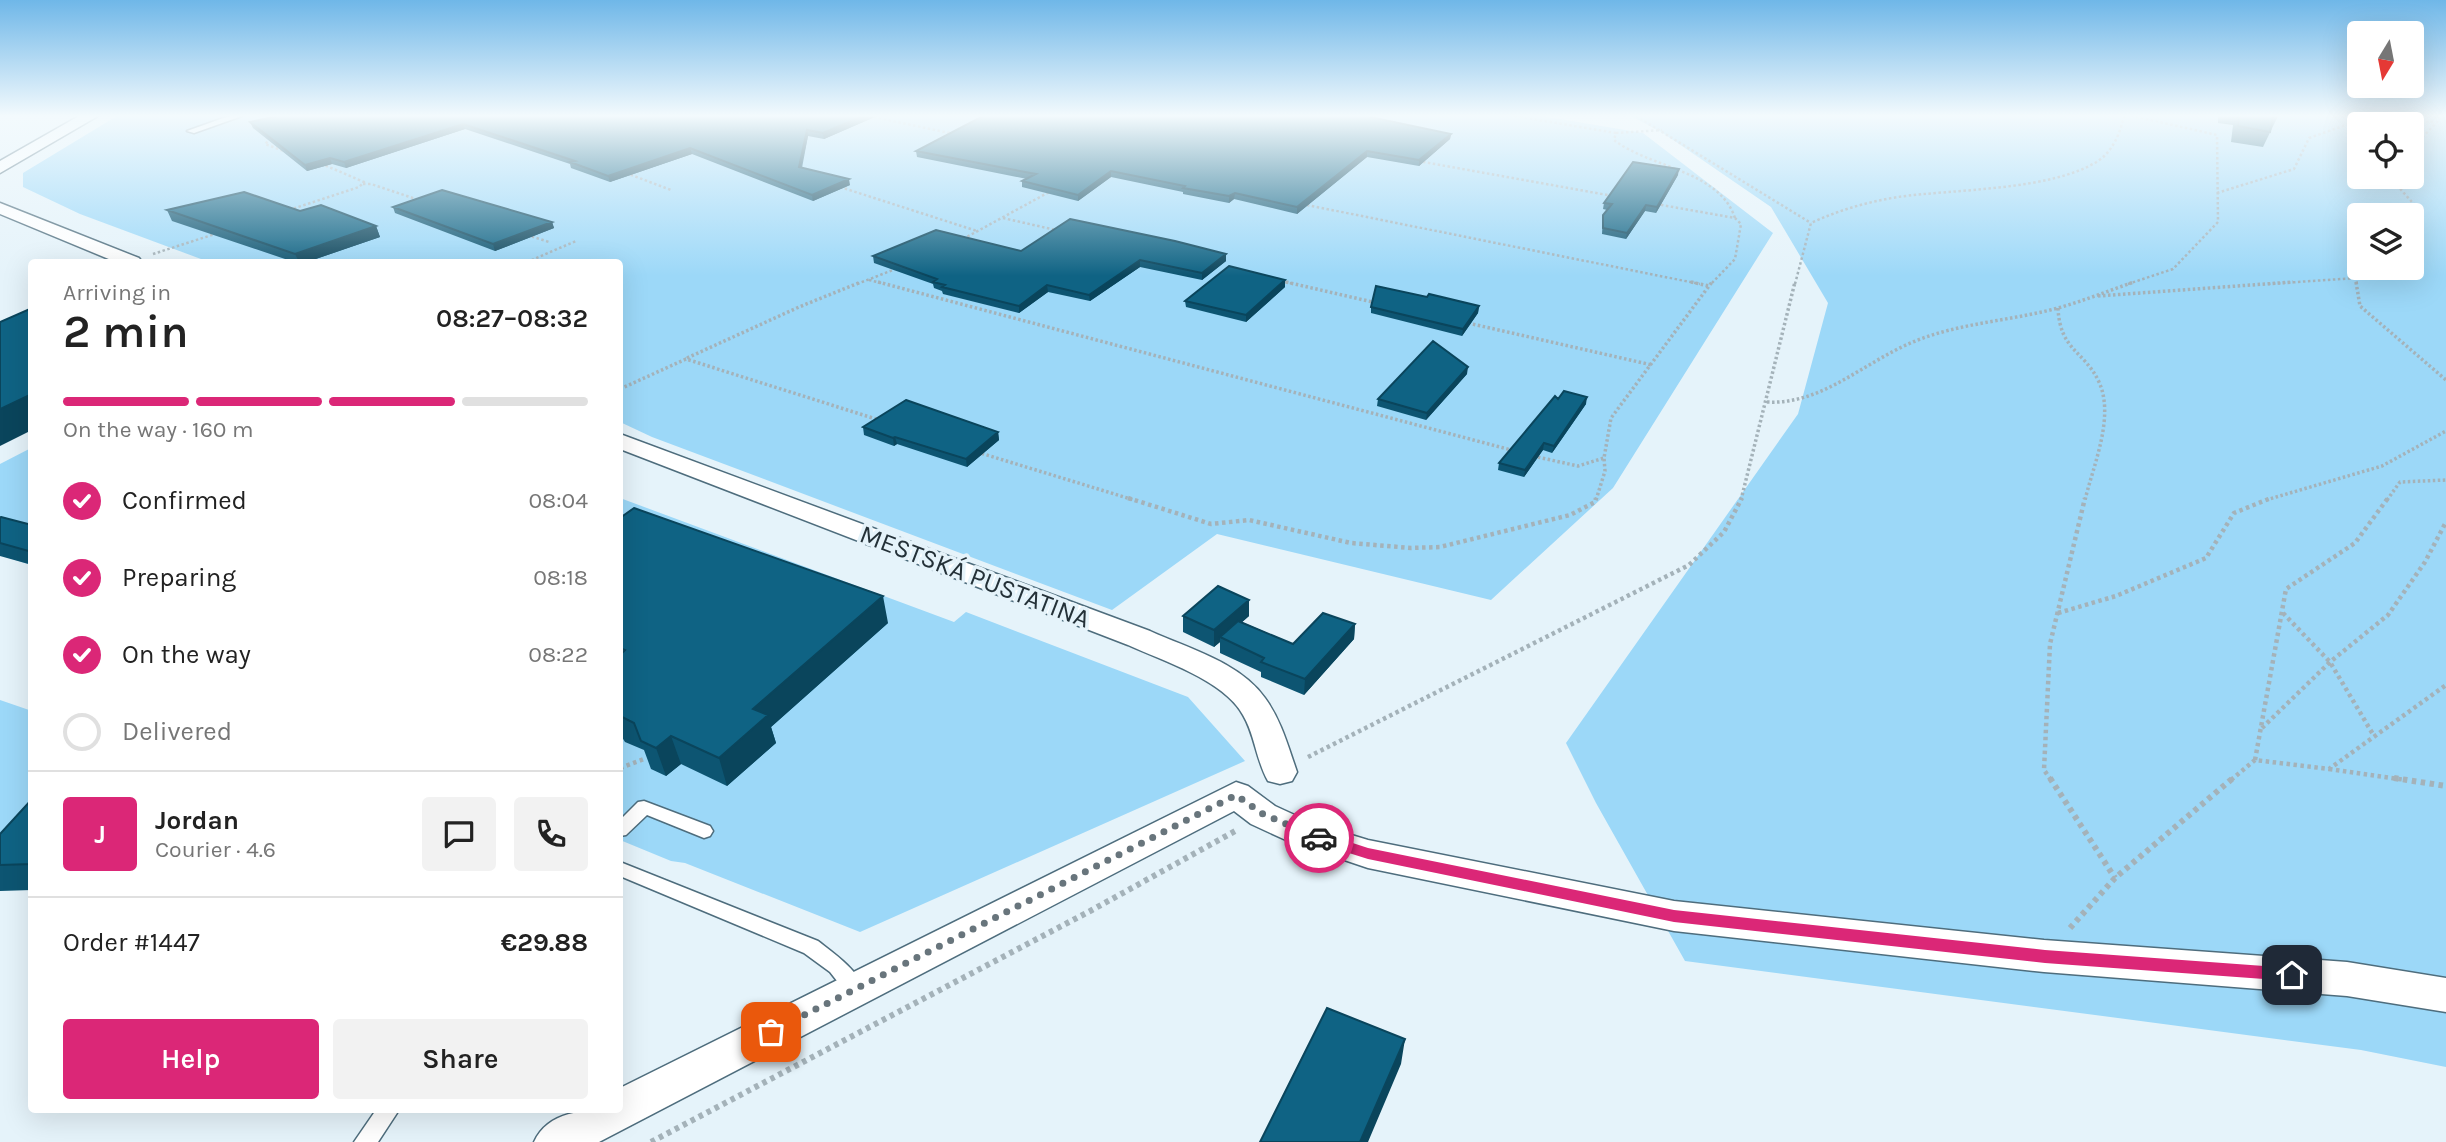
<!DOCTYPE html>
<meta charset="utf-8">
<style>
:root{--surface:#fff;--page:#f2f2f2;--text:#222;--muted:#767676;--line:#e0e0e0;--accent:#db2777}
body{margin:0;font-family:Karla,sans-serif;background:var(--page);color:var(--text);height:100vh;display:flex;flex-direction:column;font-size:26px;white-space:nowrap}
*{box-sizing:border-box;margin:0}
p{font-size:23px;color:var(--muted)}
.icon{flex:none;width:38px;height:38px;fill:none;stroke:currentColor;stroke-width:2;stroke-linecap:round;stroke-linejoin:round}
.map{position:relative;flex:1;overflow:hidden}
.side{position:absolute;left:28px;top:259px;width:595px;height:854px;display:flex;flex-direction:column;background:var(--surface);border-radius:7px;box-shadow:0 7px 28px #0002}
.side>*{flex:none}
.needle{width:46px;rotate:190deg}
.controls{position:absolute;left:2347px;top:21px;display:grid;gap:14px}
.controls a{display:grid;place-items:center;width:77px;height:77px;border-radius:7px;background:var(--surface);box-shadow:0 7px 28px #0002;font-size:35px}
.pin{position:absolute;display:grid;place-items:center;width:60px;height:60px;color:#fff;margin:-30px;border-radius:14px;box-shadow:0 4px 10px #0006}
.courier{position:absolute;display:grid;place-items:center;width:70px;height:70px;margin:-35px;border:5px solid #db2777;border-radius:50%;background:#fff;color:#222;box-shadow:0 2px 9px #0007}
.overview em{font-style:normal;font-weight:600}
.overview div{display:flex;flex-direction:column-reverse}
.overview{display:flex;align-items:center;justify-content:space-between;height:119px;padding:0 35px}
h1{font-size:46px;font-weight:600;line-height:52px}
.bar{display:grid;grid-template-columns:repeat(4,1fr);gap:10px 7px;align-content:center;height:84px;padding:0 35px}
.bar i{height:9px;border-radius:5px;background:var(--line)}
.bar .selected{background:var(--accent)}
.bar p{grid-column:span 4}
.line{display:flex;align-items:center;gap:18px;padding:0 35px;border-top:2px solid var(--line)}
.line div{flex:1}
.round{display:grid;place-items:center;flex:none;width:74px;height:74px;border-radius:7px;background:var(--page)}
ol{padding:0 35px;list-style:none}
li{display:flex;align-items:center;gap:21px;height:77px}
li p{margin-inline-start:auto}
li .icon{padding:7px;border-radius:50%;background:var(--accent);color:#fff;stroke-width:4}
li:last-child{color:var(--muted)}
li i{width:38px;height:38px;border:4px solid var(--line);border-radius:50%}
.button{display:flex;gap:14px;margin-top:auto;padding:14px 35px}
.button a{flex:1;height:80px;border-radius:7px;background:var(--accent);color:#fff;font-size:28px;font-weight:600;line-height:80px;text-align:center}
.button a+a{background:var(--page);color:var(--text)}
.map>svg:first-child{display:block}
.green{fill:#9cd8f8;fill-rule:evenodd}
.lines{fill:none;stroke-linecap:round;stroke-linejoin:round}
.service-casing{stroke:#4e6d7d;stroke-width:3}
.minor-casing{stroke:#4e6d7d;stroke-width:3}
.path-far3{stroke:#a4b2b9;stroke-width:2.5;stroke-dasharray:2.5 2.5;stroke-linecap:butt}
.path-far2{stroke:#a4b2b9;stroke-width:3.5;stroke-dasharray:2.5 2.5;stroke-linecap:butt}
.path-far1{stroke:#a4b2b9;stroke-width:4.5;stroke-dasharray:3.5 3.5;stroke-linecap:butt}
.path{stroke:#a4b2b9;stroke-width:6;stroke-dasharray:4.5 4.5;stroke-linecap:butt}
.service{fill:#fff;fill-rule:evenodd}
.minor{fill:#fff;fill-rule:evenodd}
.wall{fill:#0d5572}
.shaded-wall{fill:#0a455c}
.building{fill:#0f6384;stroke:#0a455c;stroke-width:2}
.route{fill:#db2777}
.done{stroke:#68757c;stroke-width:7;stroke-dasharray:0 12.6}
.labels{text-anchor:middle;stroke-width:7;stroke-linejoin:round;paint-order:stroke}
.street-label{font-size:26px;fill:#243138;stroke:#e5f3fa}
</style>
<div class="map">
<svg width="2446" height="1142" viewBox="0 0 2446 1142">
<rect width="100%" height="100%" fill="#e5f3fa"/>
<path class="green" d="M117,116H1542L1643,133L1773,233L1613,488L1491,600L1217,534L1112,610L652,437L620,422V262H209L80,214L23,187V173Z
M1631,116H2446V1067L2361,1050L1685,961L1596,803L1566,743L1798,414L1828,303L1771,207L1663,133ZM2359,124H2412V177H2359ZM2359,215H2412V268H2359Z
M31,448V565L0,555V464Z
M620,498L954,622L966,612L1188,697L1245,761L860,932L685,863L671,861L620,840Z
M0,700L32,711L31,815L0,849Z"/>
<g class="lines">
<defs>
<path id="service" d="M229,116H242L194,133L187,131Z
M644,801L710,826L713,831L710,836L704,838L647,815L626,835L620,836V820L638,802Z
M620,862L818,941C836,955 855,968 865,989L862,995L855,997L848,995L830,972L804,953L620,876Z
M376,1110H395L397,1113L378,1142H354Z"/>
<path id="minor" d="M79,116H98L0,173V161Z
M0,203L139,258L142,262H116L0,214Z
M620,434L1150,631C1187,648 1240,662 1265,698C1281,720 1288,746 1297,772L1292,781L1280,784L1268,781C1256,760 1255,735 1243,715C1224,680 1163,661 1128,645L620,449Z
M1236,782L1248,786L1275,806L1312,823L1368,840L1674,901L2044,940L2347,962L2446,978V1012L2347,996L2044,972L1674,931L1368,868L1288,841L1251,824L1234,811L599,1142H534C549,1109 588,1110 620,1110V1088Z"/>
</defs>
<use href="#service" class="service-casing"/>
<use href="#minor" class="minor-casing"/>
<path class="path-far3" d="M869,116L954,134
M1515,116L1616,133L1614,140C1650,168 1719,170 1735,218
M1636,116L1811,223
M1616,133L1662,130
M271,138L265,144L284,151
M2412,148L2436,123
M1418,161L1613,196
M626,173L671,190
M2397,177L2394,182L2421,212L2412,218
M363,184H371L422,201
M840,187L977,231
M2217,193L2294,169L2309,138L2360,120L2437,122L2440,116
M1302,204L1700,284
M1656,204L1735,218L1741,224L1735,259L1711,284
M289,210L359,187L364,182L322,164
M1003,218L1060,231
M527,235L549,242
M963,239L1051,191
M153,254L218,233
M527,262L576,241
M869,280L885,284
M1280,281L1294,284
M857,284L898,268
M1795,284L1811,223C1839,210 1867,202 1898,197C1953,189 2051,191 2098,161C2113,151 2120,133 2124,116
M2128,284L2173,269L2218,222L2217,135L2133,116
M2268,284L2356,278
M2357,284L2354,268L2359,263"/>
<path class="path-far2" d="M878,282L1515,451
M1286,282L1377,303
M1691,282L1709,286
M2356,282L2360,306L2446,380
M2098,296L2293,282
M2058,308C2060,351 2084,350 2099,382C2115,417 2093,466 2085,500
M1468,323L1652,365
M687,358L799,307L861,282
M620,389L686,359L879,420
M1767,402C1822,405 1864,362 1913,342C1958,323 2010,321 2058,308C2083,301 2108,291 2134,282
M977,452L1134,500
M1533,456L1578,466L1604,458
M1596,500L1605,471L1604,458L1611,418L1712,282
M1741,500L1795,282
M2266,500L2382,466L2446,431
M2387,500L2400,482L2446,480"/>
<path class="path-far1" d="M1128,498L1211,524L1249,520L1351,543L1411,548L1440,547L1570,515L1595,502L1596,498
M2058,613L2116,596L2206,558L2234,513L2271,498
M2283,613L2330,662L2374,736
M2262,728L2330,662L2388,615L2425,562L2446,522
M1308,757L1689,565L1724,532L1742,498
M2255,760L2286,589L2355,543L2388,498
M620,768L644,759
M2329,769L2406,780
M2051,780L2044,770L2050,644L2085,498
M2231,780L2255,760L2329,769L2446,685"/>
<path class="path" d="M2050,778L2115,878
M2394,778L2446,786
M2070,928L2115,878L2233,778
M651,1142L1092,910L1237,830"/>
<use href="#service" class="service"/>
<use href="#minor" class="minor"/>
</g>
<path class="wall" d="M877,116L824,139L808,136L802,168L850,185L813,201L692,154L610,182L571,168L570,164L465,129L346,168L332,164L307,171L253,128L250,122Z
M2218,116H2278L2263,147L2231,142L2233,125L2218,123Z
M1375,118L1451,134L1450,139L1419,166L1367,157L1297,214L1234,199L1229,203L1183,194V192L1111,177L1078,201L1022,187V181L1027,179L917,157L916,151Z
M1678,175L1656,213L1645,211L1626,239L1602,234L1603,215L1607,210L1603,209L1604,203Z
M393,207L552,222L554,228L495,251L395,213Z
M167,210L300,211L376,226L380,237L307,262H294L172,221Z
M1021,251L1226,261L1202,280L1140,267L1090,301L1048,292L1019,313L943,294L942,291L934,288L933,284L874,263L873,256Z
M1285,287L1246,322L1186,307L1185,301Z
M1479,306L1478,313L1462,336L1371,313V307Z
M1467,374L1426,420L1377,406L1378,399Z
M1558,399L1586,404L1552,453L1543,450L1524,477L1498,470L1499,463Z
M863,427L998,432L999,440L967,467L897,444L894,446L864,435Z
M0,518L32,525V565L0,556Z
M620,518L888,623L771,727L776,743L727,786L681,764L666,776L651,769L644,750L625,742L620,734Z
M1183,616H1249L1242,622L1293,644L1355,624L1354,639L1304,695L1261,677V672L1220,653V642L1214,647L1183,632Z
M32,799V890L0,891V834Z"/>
<path class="shaded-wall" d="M863,116H877L824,139L823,133Z
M463,124L465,129L346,168L344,162Z
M807,130L808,136L800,173L799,167Z
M1451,134L1450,139L1419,166V160Z
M690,148L692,154L610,182L608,176Z
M1367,151V157L1297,214V207Z
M330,158L332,164L307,171L305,165Z
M1679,169L1678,175L1656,213L1657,207Z
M1111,171V177L1078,201V195Z
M849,179L850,185L813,201L812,195Z
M1235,193L1234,199L1229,203V196Z
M1646,205L1645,211L1626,239L1627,233Z
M552,222L554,228L495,251L493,244Z
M376,226L380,237L307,262H299L295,254Z
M1226,254V261L1202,280V273Z
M1140,260V267L1090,301L1089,295Z
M1285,280V287L1246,322V315Z
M1047,285L1048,292L1019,313V306Z
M1479,306L1478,313L1462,336L1463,329Z
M1468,367L1467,374L1426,420L1427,413Z
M32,394V430L0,446V409Z
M1587,397L1586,404L1552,453L1554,446Z
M998,432L999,440L967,467L966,459Z
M895,437L897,444L894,446L893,438Z
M1544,443L1543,450L1524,477L1525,470Z
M883,596L888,623L771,727L776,743L727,786L719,758L753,709Z
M1249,600V616L1223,639L1220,637V642L1214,647V630Z
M1355,624L1354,639L1304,695L1305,679Z
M671,736L681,764L666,776L656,748Z
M1405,1039L1401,1064L1368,1142H1360Z"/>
<path class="building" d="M278,116H863L823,133L807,130L799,167L849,179L812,195L690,148L608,176L570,162L575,161L463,124L344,162L330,158L305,165L250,122Z
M983,116H1371L1370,117L1451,134L1419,160L1367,151L1297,207L1235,193L1229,196L1183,188L1185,186L1111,171L1078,195L1022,181L1036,174L916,151Z
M2239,116H2273L2270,132L2238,126Z
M1633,162L1679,169L1657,207L1646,205L1627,233L1603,228V215L1612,204L1604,203Z
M442,190L552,222L493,244L393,207Z
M244,192L300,211L321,205L376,226L295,254L167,210Z
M1070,219L1175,241L1226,254L1202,273L1140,260L1089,295L1047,285L1019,306L942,287L945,285L933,282L937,279L873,256L936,230L1021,251Z
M1229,266L1285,280L1246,315L1185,301Z
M1376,286L1427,297L1429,294L1479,306L1463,329L1371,307Z
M32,308V394L0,409V322Z
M1433,341L1468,367L1427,413L1378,399Z
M1564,391L1587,397L1554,446L1544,443L1525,470L1499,463L1555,396L1558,399Z
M906,400L998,432L966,459L895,437L893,438L863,427Z
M634,508L883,596L753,709L768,715L719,758L671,736L656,748L641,741L634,723L620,716V655L625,650L620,648V518Z
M1,517L32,525V552L0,543V518Z
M1218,586L1249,600L1214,630L1183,616Z
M1323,613L1355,624L1305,679L1261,662L1264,658L1220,637L1238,621L1293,644Z
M32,799V864L0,865V834Z
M1327,1008L1405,1039L1360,1142H1260Z"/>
<linearGradient id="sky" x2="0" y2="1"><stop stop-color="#6fb7e8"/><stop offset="0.42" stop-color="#f3fafd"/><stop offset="1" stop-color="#f3fafd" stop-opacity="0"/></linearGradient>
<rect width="2446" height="276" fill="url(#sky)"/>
<path class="route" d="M1319,832L1368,848L1674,910L2045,950L2292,968L2297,970L2300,975L2297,979L2292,981L2045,963L1674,922L1368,859L1314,842L1312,838L1314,834Z"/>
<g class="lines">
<path class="done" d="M771,1032L1236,795L1263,814L1319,838"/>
</g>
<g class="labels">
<g class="street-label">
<text transform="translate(975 576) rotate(21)" y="9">MESTSKÁ PUSTATINA</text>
</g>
</g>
</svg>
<div class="controls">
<a><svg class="needle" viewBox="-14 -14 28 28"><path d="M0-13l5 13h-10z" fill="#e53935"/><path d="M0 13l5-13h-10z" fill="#767676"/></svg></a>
<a><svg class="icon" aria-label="locate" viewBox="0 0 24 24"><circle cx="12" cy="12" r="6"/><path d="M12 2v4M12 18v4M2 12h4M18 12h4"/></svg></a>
<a><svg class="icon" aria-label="layers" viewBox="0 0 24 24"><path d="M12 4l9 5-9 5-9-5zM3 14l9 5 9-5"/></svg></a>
</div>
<div class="pin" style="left:771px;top:1032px;background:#ea580c"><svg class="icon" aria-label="bag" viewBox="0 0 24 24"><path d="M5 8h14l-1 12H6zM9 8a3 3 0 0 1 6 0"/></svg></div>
<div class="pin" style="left:2292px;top:975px;background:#1f2937"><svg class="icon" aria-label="home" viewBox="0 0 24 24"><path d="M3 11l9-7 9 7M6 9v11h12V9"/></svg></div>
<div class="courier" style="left:1319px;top:838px"><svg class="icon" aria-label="car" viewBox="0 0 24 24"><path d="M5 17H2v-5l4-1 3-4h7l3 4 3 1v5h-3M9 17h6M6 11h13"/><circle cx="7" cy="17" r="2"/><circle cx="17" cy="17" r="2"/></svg></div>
<section class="side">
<div class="overview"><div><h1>2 min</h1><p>Arriving in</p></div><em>08:27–08:32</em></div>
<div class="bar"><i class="selected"></i><i class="selected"></i><i class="selected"></i><i></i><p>On the way · 160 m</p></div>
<ol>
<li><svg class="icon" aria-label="check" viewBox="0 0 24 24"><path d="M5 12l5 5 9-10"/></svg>Confirmed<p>08:04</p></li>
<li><svg class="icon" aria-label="check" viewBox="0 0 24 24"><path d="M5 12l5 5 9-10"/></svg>Preparing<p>08:18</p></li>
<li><svg class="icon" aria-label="check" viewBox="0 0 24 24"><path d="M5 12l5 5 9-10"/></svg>On the way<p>08:22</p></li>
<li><i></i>Delivered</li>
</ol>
<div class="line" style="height:126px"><b class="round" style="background:var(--accent);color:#fff">J</b><div><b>Jordan</b><p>Courier · 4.6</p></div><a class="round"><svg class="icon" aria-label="chat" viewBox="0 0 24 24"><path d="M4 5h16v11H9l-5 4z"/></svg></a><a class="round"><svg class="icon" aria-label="phone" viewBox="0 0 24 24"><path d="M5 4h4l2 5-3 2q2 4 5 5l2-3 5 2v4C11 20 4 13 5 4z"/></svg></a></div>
<div class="line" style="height:91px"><div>Order #1447</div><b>€29.88</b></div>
<div class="button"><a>Help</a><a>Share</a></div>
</section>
</div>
